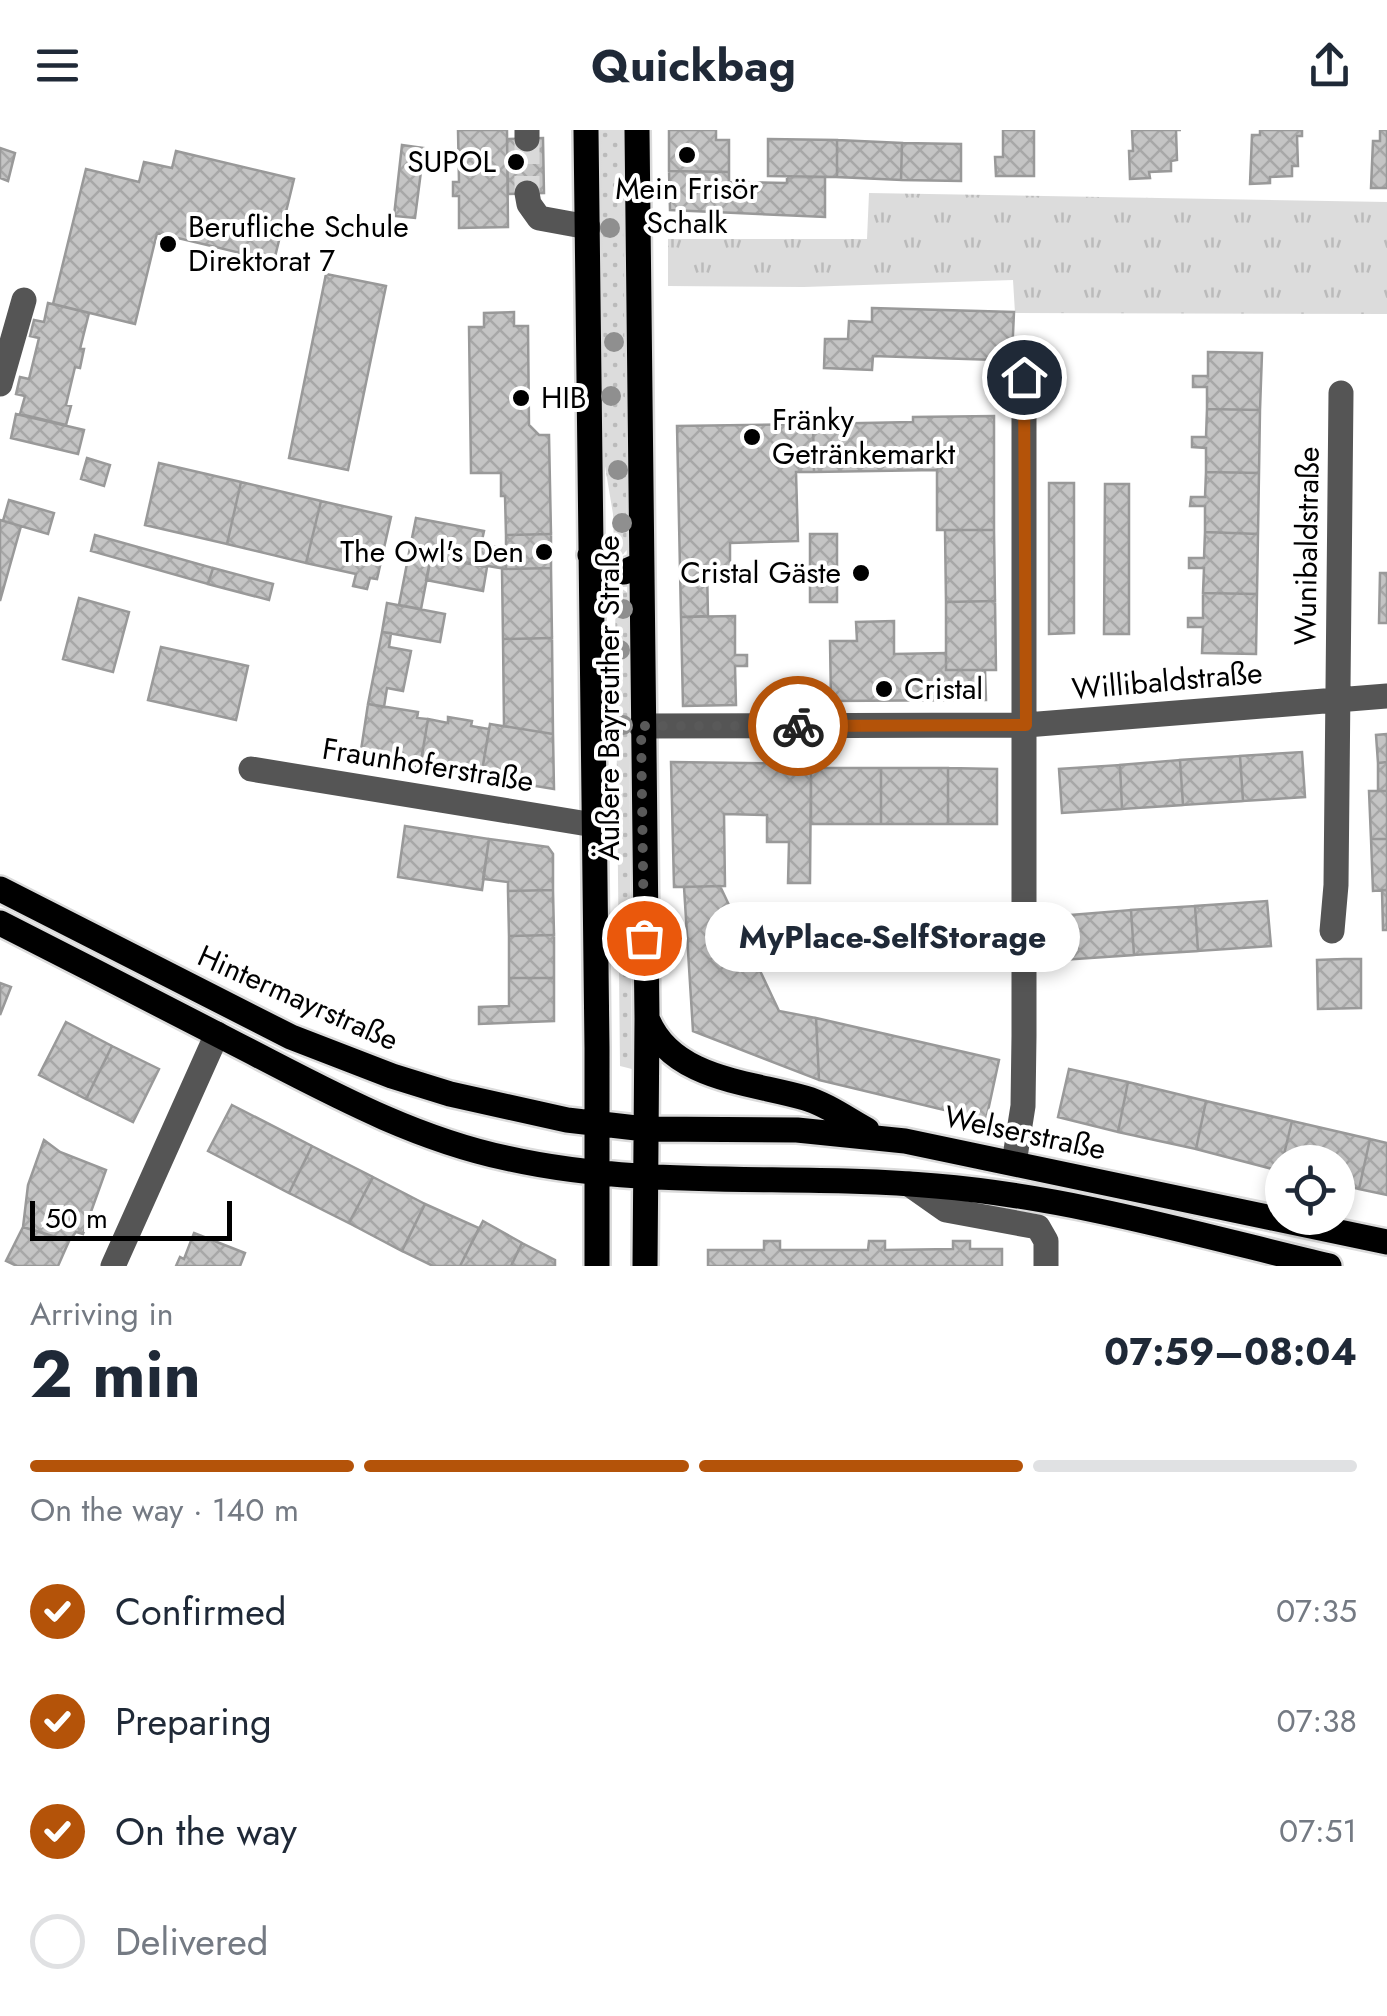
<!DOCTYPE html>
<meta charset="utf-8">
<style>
:root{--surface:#fff;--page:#f2f2f3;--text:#1f2937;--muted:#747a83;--line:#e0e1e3;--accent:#b45309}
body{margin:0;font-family:Jost,sans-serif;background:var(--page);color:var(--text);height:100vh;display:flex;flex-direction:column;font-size:38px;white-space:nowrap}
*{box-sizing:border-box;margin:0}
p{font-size:32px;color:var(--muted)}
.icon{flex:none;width:55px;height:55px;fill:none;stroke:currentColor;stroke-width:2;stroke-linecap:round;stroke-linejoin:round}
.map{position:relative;height:1136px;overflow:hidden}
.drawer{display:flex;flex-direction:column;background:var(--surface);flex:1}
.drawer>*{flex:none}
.tools{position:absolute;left:1265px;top:1015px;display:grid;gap:20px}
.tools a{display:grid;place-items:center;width:90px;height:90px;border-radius:50%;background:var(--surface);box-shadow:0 5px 15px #0003;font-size:50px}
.scale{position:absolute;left:30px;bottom:25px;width:202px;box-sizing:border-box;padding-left:10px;border:5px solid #000;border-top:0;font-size:28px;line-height:35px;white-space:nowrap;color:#000;-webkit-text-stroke:8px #fff;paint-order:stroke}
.pin{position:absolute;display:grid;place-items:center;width:85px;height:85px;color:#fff;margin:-42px;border:5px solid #fff;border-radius:50%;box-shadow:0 2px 10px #0007}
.courier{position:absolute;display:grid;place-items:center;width:100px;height:100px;margin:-50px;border:8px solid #b45309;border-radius:50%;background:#fff;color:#222;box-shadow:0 2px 12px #0007}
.bubble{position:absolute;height:70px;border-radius:35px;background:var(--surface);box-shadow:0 5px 15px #0003;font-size:32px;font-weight:700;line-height:70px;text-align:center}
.headline em{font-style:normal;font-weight:700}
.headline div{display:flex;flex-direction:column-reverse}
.headline{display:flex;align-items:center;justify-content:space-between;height:170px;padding:0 30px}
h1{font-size:65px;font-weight:700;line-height:75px}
.bar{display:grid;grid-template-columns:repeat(4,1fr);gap:15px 10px;align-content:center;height:120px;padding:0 30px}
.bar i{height:12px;border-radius:8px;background:var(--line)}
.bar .on{background:var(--accent)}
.bar p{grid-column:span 4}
ol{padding:0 30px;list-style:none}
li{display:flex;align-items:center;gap:30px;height:110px}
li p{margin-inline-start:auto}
li .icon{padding:10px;border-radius:50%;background:var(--accent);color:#fff;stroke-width:4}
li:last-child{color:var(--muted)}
li i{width:55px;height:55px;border:5px solid var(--line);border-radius:50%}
header{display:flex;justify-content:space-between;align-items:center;height:130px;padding:0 30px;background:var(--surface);font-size:45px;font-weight:700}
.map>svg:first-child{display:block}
.grass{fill:url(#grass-dots)}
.park{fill:url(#park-tufts)}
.building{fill:url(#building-cross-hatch);stroke:#999;stroke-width:2.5}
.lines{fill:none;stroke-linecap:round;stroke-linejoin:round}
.minor-tunnel{stroke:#d9d9d9;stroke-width:25;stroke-dasharray:25 12;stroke-linecap:butt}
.major-casing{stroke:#dbdbdb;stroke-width:30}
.minor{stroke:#555;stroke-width:25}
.major{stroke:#000;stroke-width:25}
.tree{fill:#8f8f8f}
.done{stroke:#595959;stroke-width:10;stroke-dasharray:0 18}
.route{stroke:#b45309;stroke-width:12}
.poi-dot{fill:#000;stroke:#fff;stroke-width:4}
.labels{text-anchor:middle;stroke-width:8;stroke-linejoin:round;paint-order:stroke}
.poi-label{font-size:30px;fill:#000;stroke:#fff;text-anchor:start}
.street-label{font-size:30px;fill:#000;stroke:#fff}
</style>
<header><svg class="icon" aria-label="menu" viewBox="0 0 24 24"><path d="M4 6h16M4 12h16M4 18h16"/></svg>Quickbag<svg class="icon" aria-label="share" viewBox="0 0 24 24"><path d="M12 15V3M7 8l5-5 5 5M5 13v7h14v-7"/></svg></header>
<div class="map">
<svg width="1387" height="1136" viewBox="0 0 1387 1136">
<defs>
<pattern id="grass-dots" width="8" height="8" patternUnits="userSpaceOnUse" patternTransform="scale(2.5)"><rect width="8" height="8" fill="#dcdcdc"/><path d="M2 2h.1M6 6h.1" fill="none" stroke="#bbb" stroke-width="1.8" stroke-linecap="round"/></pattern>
<pattern id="park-tufts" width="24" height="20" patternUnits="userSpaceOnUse" patternTransform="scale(2.5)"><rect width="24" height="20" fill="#dcdcdc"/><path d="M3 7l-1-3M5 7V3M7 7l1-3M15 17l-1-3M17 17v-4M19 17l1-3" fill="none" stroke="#bbb"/></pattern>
<pattern id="building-cross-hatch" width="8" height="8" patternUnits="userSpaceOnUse" patternTransform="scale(2.5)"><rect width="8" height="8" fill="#c4c4c4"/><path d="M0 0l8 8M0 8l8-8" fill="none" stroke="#a7a7a7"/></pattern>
</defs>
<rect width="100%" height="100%" fill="#fff"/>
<path class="grass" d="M599,0H623L627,420L621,426L614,420L613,384L602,318Z
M621,458L628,463L632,939L620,936L615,463Z"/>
<path class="park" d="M869,63L1387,72V184L1015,183L1013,150L804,157L668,156V109H867Z"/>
<path class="building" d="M458,0H507L508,97L459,98V66H453V52H459Z
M669,0H716V10H729V42L669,41Z
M1003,0H1034V46H996L995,27H1003Z
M1132,0H1181H1176L1177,30L1171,31V41L1149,42L1150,48L1130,49L1129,21H1133Z
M1260,0H1302V6H1297L1298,36H1292V46L1270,47V53L1250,54L1252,5H1260Z
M1380,0H1387V58H1371L1373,11H1380Z
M543,8L544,63L508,64L507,9Z
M768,9L837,10V47L768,46Z
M837,10L902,13L901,50L837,47Z
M902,13L961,14V51L901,50Z
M402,15L424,18L415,88L394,86Z
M0,18L15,23L8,51L0,48Z
M176,21L294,49L274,131L157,103L135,194L53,174L86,39L139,52L144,32L172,38Z
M669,41L729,42V52L787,53V47H825V87L670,80Z
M326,144L386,156L348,340L289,328Z
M48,173L89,183L80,219H84L80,238L75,237L66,275L71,276L66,295L20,284L25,266L16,264L20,247L29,249L39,208L30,206L34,190L44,192Z
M872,178L1014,182L1012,226L996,225V230L873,226L872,240L824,238L825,209H848L849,191L872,192Z
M514,182V196H528L529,295L539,305H549L551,404L506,405L505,366H501V343H471L469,197H484V183Z
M1208,222L1262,223L1260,280L1207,279V257H1193V246H1208Z
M1207,279L1260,280L1259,343L1206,342V318L1192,317V307H1206Z
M16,284L84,300L78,324L11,308Z
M994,286V400H937V340L814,342L813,294L913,292V287Z
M813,294L814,342H796L798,411L730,413V437L707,438L708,486L681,487L677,296Z
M87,328L110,335L104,356L81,349Z
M159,333L241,352L227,414L145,395Z
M1206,342L1259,343L1258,404L1205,402V376H1190L1191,367H1205Z
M241,352L321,371L306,433L227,414Z
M1049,353H1074V503L1049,504Z
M1105,354H1129V504H1104Z
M9,370L54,383L48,404L3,391Z
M321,371L391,387L377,449L370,448L367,459L353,456L356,444L306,433Z
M416,388L484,401L481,415L506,418V439L409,423Z
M0,390L21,396L0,471Z
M945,400H994L995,471L946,472Z
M1205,402L1258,404L1257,464L1203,463L1204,438H1189V428H1204Z
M551,404V438L506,439V405Z
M810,404H837V472H810Z
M95,405L213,438L208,454L91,421Z
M409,423L431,427L421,479L399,475Z
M431,427L487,437L483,461L426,450Z
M213,438L273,454L269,470L208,454Z
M551,438L552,508L503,509L502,439Z
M1380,443H1387V493H1379Z
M1203,463L1257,464L1256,524L1202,523L1203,497H1188V488H1203Z
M79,468L129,482L113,542L63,529Z
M995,471L996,540H946V472Z
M387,473L445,484L440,512L382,502Z
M735,486V525H747V536H735L736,575L683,576L681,487Z
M894,491V524L946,523V540H985L986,570L831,571L830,511H857L856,492Z
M382,502L391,503L389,517L411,521L403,561L387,558L384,577L368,574Z
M552,508L553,604L504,596L503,509Z
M161,517L248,536L236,590L148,570Z
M794,559H812V573L795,574Z
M368,574L418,582L417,588L428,589L420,637L360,627Z
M448,587L472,591L471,596L489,599L481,647L420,637L428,589L448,593Z
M490,594L553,604L554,659L481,647Z
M1387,604V632L1378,633L1376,605Z
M1302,622L1305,667L1243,671L1240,626Z
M1240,626L1243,671L1183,675L1180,630Z
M1180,630L1183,675L1122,679L1120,635Z
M671,632L811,634L810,753H788L789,712H767V685L724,684L725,756L674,757Z
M1387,632V661H1378V633Z
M1120,635L1122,679L1062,683L1059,639Z
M811,638H881V694H811Z
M881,638H948V694H881Z
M948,638L997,639V694H948Z
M1369,661H1387V709H1371Z
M405,696L489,709L482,760L398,747Z
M489,709L548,717L553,724V760L508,761V752L483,749Z
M1371,709H1387V760L1373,761Z
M720,756L779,881L816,888L819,950L693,901L684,757Z
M553,760L554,805L509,806L508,761Z
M1382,760H1387V800H1383Z
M1267,771L1271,816L1198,821L1195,776Z
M1195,776L1198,821L1134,825L1131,780Z
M1131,780L1134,825L1062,830L1059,786Z
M554,805V848H509V806Z
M1344,829H1361V878L1318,879L1317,830Z
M509,848H554V891L479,894V877L509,876Z
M0,853L11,857L0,885Z
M816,888L999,930L986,990L819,950Z
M66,892L112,916L86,969L39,945Z
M112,916L159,939L133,992L86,969Z
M1069,939L1128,952L1118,1002L1058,987Z
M1128,952L1206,971L1196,1019L1118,1002Z
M1206,971L1292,991L1280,1041L1196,1019Z
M232,975L312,1016L289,1063L208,1021Z
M1292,991L1370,1009L1359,1059L1338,1054V1032H1282L1280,1041Z
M1370,1009L1387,1013V1065L1359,1059Z
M44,1010L60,1022L106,1040L83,1104L76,1102L69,1111L23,1097L28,1055Z
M312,1016L373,1047L349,1093L289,1063Z
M373,1047L425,1074L402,1121L349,1093Z
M425,1074L479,1098L460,1136H433L402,1121Z
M483,1091L522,1113L511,1136H460Z
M23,1097L69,1111L58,1136H17L6,1131Z
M194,1103L245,1123L240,1136H176L180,1127L184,1129Z
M764,1111H780V1120H868L869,1111H885V1120L953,1119V1111H970V1119H1002V1136H708V1120H764Z
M522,1113L555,1130V1136H511Z"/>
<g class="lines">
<path class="minor-tunnel" d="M527,9V63"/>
<defs>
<path id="major" d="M586,0L597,918V1136
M637,0L647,888L645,1136
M590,425L609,442H624L640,435
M0,759L291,907L392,946L450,964L567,990L645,999L797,1000L905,1011L1387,1112
M0,793C79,833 157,873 236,914C324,959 408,1007 506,1028C648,1060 792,1043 936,1056C1069,1067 1199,1105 1329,1136
M647,888C671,950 751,952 805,968C826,974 847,989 867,1000"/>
</defs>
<use href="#major" class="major-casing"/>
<path class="minor" d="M527,9V0
M527,63L529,74L539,88L588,97
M0,254L24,170
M641,596L1026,595L1387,566
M251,639L594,695
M1332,801L1336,755L1341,263
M1014,1033L1023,976L1024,906V247
M909,1054L946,1080L1038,1097L1046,1111V1136
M113,1136L217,904"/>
<use href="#major" class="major"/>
</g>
<g class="tree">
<circle cx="610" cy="98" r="10"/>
<circle cx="614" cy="212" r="10"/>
<circle cx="611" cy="266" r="10"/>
<circle cx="618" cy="340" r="10"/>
<circle cx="622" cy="393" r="10"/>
<circle cx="623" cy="479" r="10"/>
<circle cx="620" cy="520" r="10"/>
<circle cx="623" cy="595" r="10"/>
</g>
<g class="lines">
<path class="done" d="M644,808L641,596H798"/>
<path class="route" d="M798,596L1026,595L1024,247"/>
</g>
<g class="poi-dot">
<circle cx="687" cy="25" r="10"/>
<circle cx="516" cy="32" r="10"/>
<circle cx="168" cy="114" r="10"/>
<circle cx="521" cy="268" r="10"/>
<circle cx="752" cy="307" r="10"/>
<circle cx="544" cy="422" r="10"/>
<circle cx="861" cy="443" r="10"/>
<circle cx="884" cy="559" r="10"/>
</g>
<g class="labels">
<g class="poi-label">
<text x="496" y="42" text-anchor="end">SUPOL</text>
<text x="687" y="69" text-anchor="middle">Mein Frisör<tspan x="687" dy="34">Schalk</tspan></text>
<text x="188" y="107">Berufliche Schule<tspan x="188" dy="34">Direktorat 7</tspan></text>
<text x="541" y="278">HIB</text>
<text x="772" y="300">Fränky<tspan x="772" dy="34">Getränkemarkt</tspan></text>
<text x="524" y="432" text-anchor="end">The Owl's Den</text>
<text x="841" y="453" text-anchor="end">Cristal Gäste</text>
<text x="904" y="569">Cristal</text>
</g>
<g class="street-label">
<text transform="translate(1307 416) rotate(-89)" y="10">Wunibaldstraße</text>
<text transform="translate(1167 551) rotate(-5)" y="10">Willibaldstraße</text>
<text transform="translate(609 568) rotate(-90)" y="10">Äußere Bayreuther Straße</text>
<text transform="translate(428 635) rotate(9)" y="10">Fraunhoferstraße</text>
<text transform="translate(298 868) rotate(24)" y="10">Hintermayrstraße</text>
<text transform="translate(1025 1003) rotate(12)" y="10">Welserstraße</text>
</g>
</g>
</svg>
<div class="tools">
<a><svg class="icon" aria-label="locate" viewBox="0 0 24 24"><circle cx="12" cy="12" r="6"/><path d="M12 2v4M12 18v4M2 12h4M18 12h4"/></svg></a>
</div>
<div class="scale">50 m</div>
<div class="pin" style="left:644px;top:808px;background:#ea580c"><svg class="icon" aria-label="bag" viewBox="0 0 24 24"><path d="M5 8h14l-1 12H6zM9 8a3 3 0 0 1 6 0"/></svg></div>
<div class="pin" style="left:1024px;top:247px;background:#1f2937"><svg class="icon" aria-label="home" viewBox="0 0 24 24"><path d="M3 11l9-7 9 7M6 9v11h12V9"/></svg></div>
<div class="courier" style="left:798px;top:596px"><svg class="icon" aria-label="bike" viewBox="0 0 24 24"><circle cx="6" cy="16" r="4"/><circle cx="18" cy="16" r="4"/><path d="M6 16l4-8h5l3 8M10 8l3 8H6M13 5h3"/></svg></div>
<div class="bubble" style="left:705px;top:772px;width:375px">MyPlace-SelfStorage</div>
</div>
<section class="drawer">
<div class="headline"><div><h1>2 min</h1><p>Arriving in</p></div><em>07:59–08:04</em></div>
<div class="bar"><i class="on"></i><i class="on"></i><i class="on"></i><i></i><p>On the way · 140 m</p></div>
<ol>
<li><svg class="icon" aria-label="check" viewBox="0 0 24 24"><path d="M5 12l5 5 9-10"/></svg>Confirmed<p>07:35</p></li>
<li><svg class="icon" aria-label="check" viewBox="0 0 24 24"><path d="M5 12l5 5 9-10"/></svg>Preparing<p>07:38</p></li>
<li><svg class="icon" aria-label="check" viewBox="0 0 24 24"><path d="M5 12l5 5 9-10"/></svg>On the way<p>07:51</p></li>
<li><i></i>Delivered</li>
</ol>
</section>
